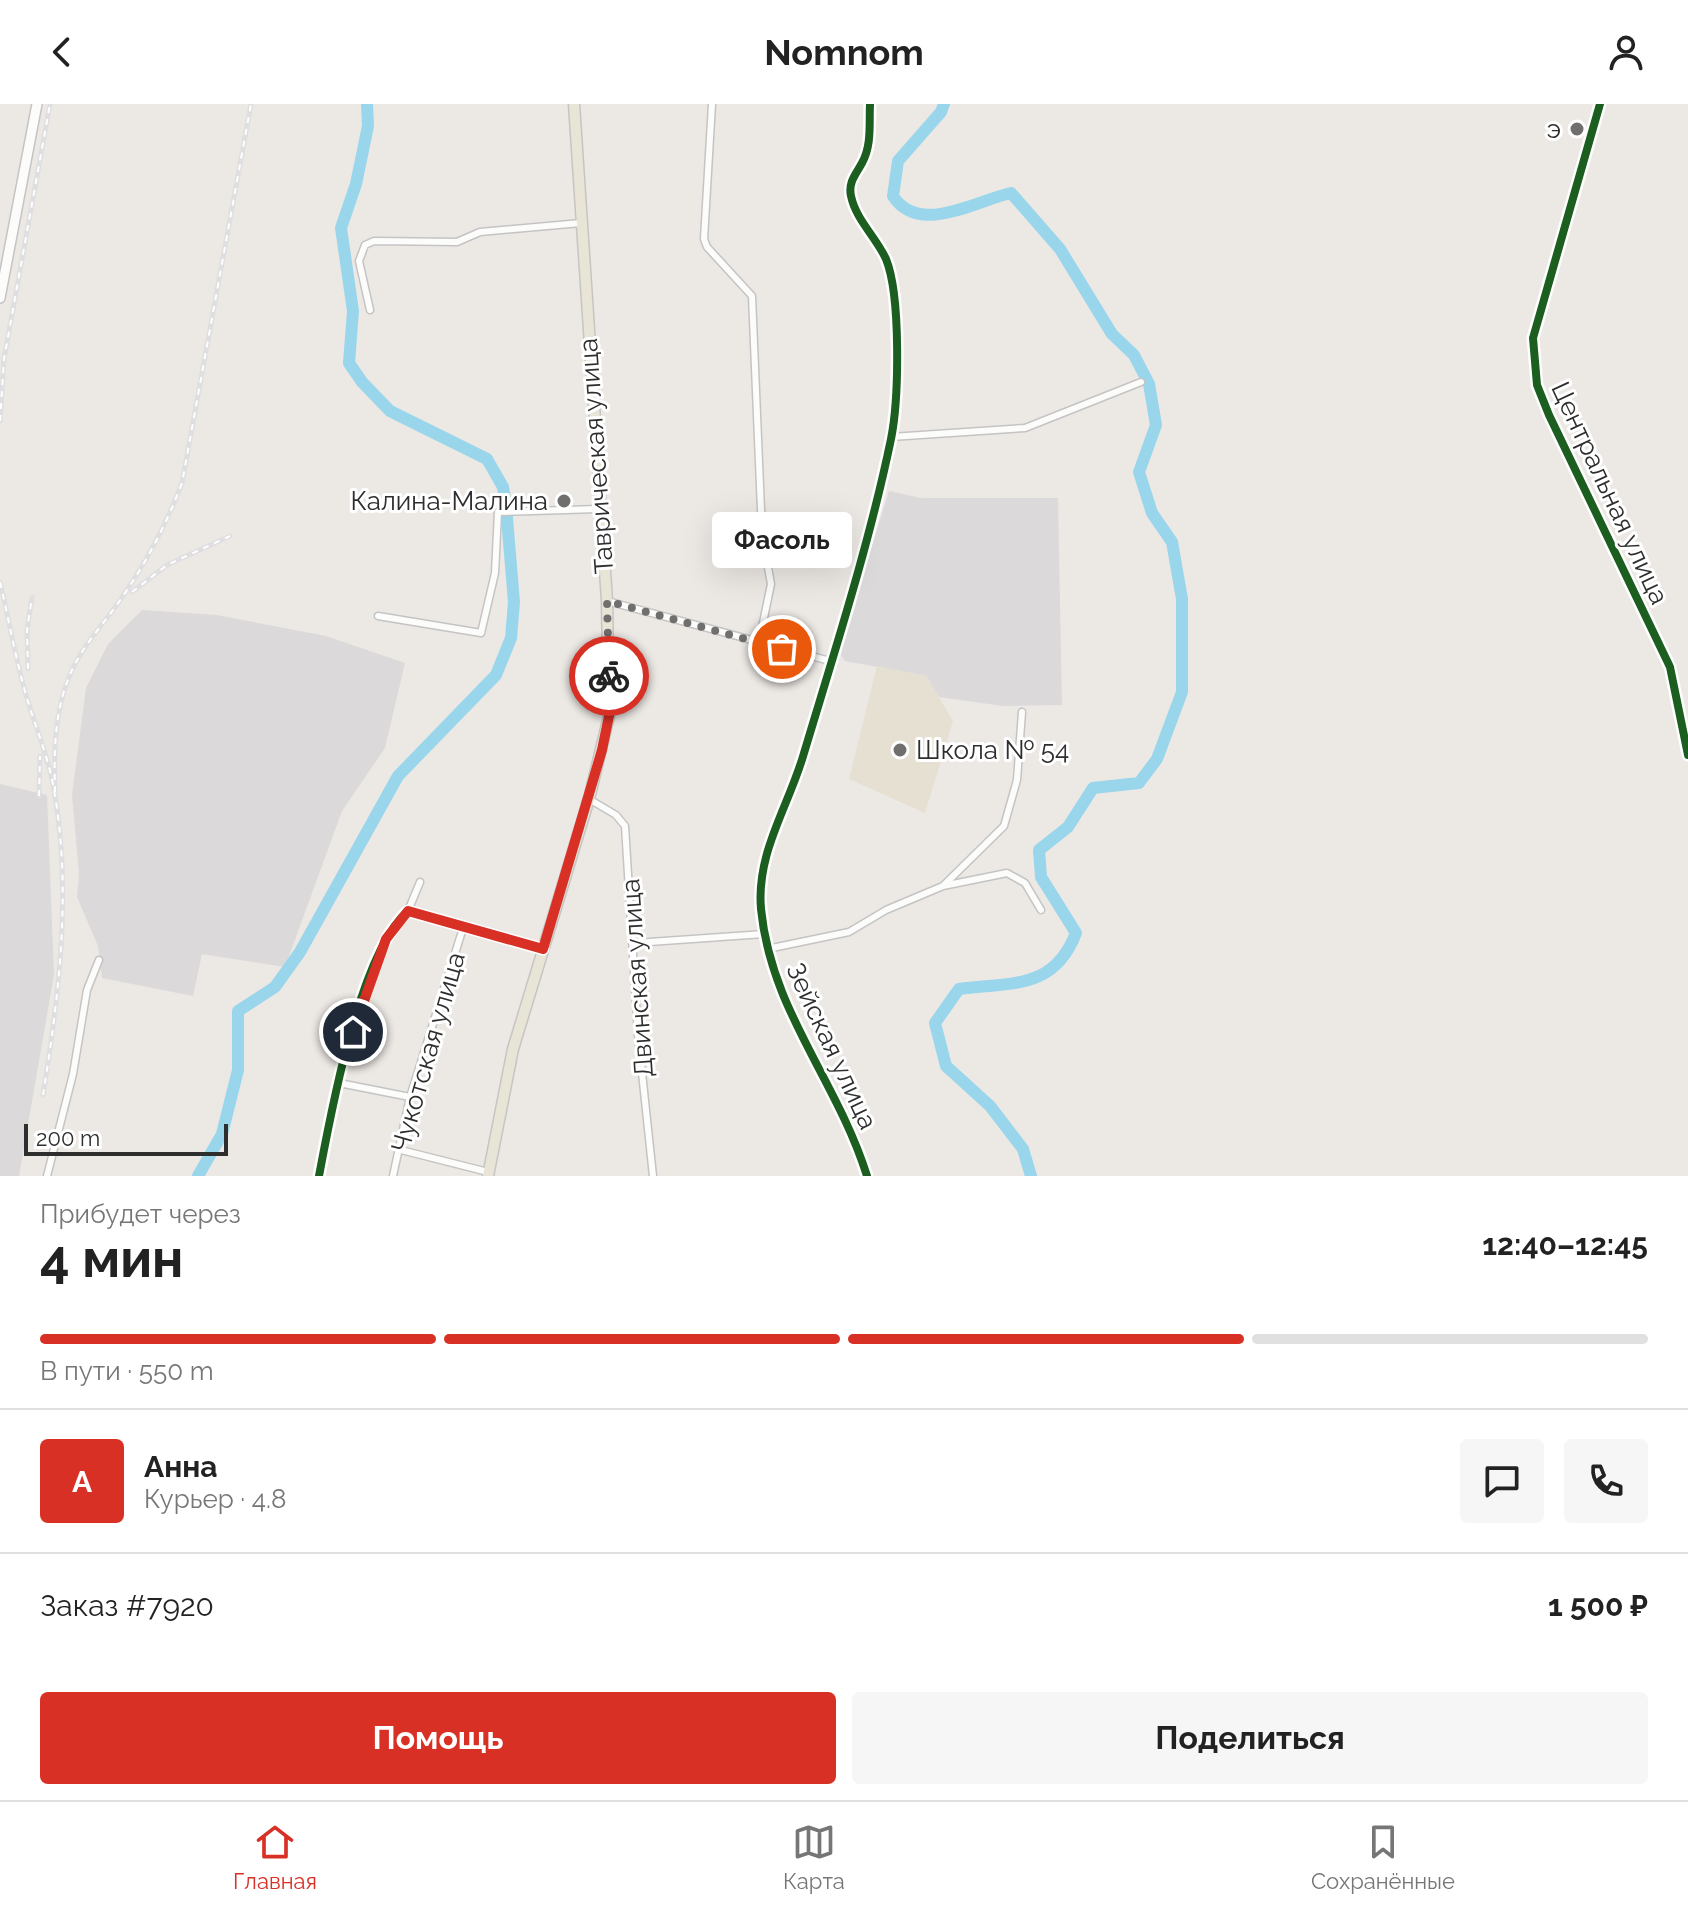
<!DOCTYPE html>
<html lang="ru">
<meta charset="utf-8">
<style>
:root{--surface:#fff;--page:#f6f6f6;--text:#222;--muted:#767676;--line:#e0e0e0;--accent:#d93025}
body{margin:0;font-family:Raleway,sans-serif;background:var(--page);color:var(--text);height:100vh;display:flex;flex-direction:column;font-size:30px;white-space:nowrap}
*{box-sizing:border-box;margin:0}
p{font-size:26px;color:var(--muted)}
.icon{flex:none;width:44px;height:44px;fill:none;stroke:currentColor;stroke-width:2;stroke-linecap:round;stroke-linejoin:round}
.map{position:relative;height:1072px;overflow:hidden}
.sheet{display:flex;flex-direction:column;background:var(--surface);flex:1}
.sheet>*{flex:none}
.scale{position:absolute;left:24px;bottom:20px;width:204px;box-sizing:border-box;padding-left:8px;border:4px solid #2e2e2e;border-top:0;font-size:22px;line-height:28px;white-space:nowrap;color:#2e2e2e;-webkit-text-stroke:6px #fff;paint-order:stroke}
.pin{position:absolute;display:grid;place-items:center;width:68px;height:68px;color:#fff;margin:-34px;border:4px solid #fff;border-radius:50%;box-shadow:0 2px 8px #0007}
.courier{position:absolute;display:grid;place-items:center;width:80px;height:80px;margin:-40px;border:6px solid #d93025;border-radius:50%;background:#fff;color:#222;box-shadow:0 2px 10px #0007}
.bubble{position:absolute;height:56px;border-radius:8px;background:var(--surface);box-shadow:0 8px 32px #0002;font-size:26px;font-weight:700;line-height:56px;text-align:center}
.summary em{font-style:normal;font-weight:700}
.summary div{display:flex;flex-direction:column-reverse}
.summary{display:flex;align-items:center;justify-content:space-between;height:136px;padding:0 40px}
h1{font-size:52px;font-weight:700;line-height:60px}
.bar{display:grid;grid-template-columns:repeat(4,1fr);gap:12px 8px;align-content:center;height:96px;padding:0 40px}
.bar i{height:10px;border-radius:6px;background:var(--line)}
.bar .current{background:var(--accent)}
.bar p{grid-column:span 4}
.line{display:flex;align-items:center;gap:20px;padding:0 40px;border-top:2px solid var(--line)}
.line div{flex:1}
.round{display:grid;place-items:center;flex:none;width:84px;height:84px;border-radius:8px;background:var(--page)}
.primary-button{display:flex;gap:16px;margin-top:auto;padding:16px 40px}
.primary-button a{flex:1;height:92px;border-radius:8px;background:var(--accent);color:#fff;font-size:32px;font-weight:700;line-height:92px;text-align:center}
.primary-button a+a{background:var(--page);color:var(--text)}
header{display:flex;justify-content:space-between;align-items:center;height:104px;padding:0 40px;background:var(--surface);font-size:36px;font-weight:700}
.menu{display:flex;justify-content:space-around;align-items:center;height:112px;border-top:2px solid var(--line);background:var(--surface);font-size:22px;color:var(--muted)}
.menu a{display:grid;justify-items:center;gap:4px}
.menu .current{color:var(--accent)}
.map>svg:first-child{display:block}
.industrial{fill:#dcd9db}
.education{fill:#e6e0d3}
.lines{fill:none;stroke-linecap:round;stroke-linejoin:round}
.river{stroke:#99d6ec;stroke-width:12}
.street-casing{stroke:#c5c4c5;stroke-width:9}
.secondary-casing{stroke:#c5c4c5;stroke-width:12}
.primary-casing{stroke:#c6c5c4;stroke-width:13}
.street{stroke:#fcfcfb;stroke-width:6}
.secondary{stroke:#fcfcfb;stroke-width:9}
.primary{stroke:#e8e4d6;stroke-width:10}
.rail-casing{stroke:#dfdfe1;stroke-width:5}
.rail{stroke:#fff;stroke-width:2;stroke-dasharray:6;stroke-linecap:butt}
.cycleway-casing{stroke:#fff;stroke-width:13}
.cycleway{stroke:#1b5e20;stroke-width:8}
.done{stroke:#706f6e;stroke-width:8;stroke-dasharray:0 14.4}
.route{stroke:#d93025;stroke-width:10}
.poi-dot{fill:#706f6e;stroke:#fff;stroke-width:3}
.labels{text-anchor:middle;stroke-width:6;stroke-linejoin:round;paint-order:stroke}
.poi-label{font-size:26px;fill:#2e2e2e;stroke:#fff;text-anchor:end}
.street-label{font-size:26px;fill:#2e2e2e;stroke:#fff}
</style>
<header><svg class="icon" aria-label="back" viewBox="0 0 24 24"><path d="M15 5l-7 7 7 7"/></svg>Nomnom<svg class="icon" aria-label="person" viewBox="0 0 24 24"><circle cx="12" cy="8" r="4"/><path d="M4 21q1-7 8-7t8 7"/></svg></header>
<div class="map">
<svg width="1688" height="1072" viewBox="0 0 1688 1072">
<rect width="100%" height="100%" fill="#ece8e4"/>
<path class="industrial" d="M889,387L921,394H1058L1062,601L1003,602L939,593L926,572L845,557L839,548Z
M142,506L217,511L326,532L405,559L385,644L342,707L285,863L202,850L193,892L102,874L98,842L77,793L79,770L72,691L86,584L108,540Z
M0,680L47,691L54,871L19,1072H0Z"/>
<path class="education" d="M877,562L926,572L953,617L925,709L849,675Z"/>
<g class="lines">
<path class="river" d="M944,0L941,8L898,57L893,92C919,132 975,97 1011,89L1060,145L1112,230L1134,251L1149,280L1156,321L1139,368L1152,409L1172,438L1182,495V588L1157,655L1139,679L1093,684L1068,723L1039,746L1041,773L1076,829C1054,886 1012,878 959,885L935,919L946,962L990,1002L1023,1045L1031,1072
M198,1072L222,1030L238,966V907L275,883L300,848L398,672L496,571L511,534L514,498L506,402L503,383L487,355L390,307L362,278L349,259L353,207L341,124L356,80L368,22L367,0"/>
<defs>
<path id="street" d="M712,0L704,135L707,143L752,192L762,430L771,480L759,538
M370,206L359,157L365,141L374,137L457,138L480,128L581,119
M891,333L1025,324L1141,278
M607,497L830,557
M378,512L481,529L495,469L498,408L598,405
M589,695L616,711L625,722L638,931L653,1072
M943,782L1004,722L1017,676L1022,608
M408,807L420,778
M635,839L765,830
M767,845L849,828L886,806L943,782L1007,769L1025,779L1041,806
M339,979L410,993
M401,1046L488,1068
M47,1072L73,970L87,886L99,856
M319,1072C331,1008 360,848 408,807L543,845
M393,1072L410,993L463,824
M867,1072C837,976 771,907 761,805C756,748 789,702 804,649C835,546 869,441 891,335C899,295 901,192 886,155C876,133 856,116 851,92C848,78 856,70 862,59C872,41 869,20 870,0"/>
<path id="secondary" d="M1600,0L1533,234L1537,281L1549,311L1670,563L1688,651
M0,194L37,0"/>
<path id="primary" d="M488,1072L513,945L589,695L609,612L607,497L574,0"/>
</defs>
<use href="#street" class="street-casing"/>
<use href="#secondary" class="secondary-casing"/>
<use href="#primary" class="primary-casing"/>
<use href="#street" class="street"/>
<use href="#secondary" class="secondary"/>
<use href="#primary" class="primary"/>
<defs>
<path id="rail" d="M0,317L4,255L50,0
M0,478C8,512 14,546 23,580C32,616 48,649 54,686C72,786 59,892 43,991
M132,488L167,461L230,432
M28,565L27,526L32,493
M55,688C54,649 54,610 69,573C79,547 99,525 116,502C144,463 165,424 182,379L251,0
M39,692L40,652"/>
</defs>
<use href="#rail" class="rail-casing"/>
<use href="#rail" class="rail"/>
<defs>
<path id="cycleway" d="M1600,0L1533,234L1537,281L1549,311L1670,563L1688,651
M319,1072C331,1008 360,848 408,807L543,845
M867,1072C837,976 771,907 761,805C756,748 789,702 804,649C835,546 869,441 891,335C899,295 901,192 886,155C876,133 856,116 851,92C848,78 856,70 862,59C872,41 869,20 870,0"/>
</defs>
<use href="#cycleway" class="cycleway-casing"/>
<use href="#cycleway" class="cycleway"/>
</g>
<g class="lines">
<path class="done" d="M609,572L607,497L782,545"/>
<path class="route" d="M353,928L386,835L408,807L543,845L602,646L609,612V572"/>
</g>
<g class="poi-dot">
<circle cx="1577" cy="25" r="8"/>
<circle cx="564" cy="397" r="8"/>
<circle cx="900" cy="646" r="8"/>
</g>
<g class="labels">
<g class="poi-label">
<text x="1561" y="34">э</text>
<text x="548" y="406">Калина-Малина</text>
<text x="916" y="655" text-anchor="start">Школа № 54</text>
</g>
<g class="street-label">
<text transform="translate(596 352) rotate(-94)" y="9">Таврическая улица</text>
<text transform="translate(1610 389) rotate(65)" y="9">Центральная улица</text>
<text transform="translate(637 874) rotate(-94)" y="9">Двинская улица</text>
<text transform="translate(832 942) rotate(65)" y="9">Зейская улица</text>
<text transform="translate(428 948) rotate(-74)" y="9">Чукотская улица</text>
</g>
</g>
</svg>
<div class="scale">200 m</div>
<div class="pin" style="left:782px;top:545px;background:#ea580c"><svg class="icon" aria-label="bag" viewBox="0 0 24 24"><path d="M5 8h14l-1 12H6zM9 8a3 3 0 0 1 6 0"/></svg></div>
<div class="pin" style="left:353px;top:928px;background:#1f2937"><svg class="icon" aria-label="home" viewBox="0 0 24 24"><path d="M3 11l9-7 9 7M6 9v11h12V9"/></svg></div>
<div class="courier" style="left:609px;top:572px"><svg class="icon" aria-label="bike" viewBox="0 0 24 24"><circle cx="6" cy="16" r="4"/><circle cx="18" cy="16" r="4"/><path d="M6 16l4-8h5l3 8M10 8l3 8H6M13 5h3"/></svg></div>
<div class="bubble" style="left:712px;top:408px;width:140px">Фасоль</div>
</div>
<section class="sheet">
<div class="summary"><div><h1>4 мин</h1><p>Прибудет через</p></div><em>12:40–12:45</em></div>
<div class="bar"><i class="current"></i><i class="current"></i><i class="current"></i><i></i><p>В пути · 550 m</p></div>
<div class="line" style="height:144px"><b class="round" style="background:var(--accent);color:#fff">А</b><div><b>Анна</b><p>Курьер · 4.8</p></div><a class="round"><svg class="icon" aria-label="chat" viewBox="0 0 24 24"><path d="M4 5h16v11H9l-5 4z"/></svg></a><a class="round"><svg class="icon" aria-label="phone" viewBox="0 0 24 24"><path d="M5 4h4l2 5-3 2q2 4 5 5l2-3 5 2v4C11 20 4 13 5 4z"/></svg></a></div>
<div class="line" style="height:104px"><div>Заказ #7920</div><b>1 500 ₽</b></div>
<div class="primary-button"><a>Помощь</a><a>Поделиться</a></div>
</section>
<nav class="menu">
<a class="current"><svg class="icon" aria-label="home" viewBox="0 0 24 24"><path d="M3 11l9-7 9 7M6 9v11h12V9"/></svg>Главная</a>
<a><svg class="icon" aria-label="map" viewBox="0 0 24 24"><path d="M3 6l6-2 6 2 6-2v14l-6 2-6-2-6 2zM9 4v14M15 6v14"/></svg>Карта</a>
<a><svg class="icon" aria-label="saved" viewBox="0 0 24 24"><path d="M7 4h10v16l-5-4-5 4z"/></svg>Сохранённые</a>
</nav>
